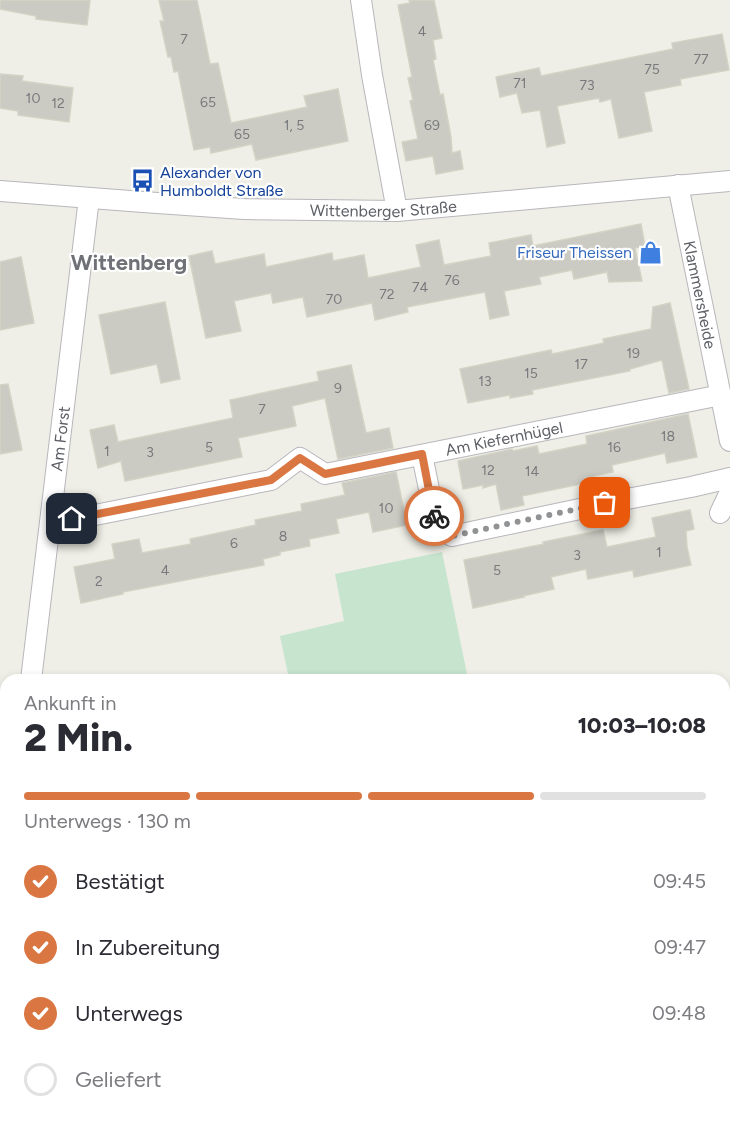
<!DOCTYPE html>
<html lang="de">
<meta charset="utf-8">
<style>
:root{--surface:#fff;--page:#f2f2f3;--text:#2b2b33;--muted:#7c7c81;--line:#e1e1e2;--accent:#da7642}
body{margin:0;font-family:Figtree,sans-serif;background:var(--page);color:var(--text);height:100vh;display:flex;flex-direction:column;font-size:22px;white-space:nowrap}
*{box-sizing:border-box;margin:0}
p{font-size:20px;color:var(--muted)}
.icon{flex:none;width:33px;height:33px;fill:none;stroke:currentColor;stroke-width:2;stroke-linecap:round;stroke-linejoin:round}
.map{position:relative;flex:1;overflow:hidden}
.details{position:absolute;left:0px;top:674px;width:730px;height:452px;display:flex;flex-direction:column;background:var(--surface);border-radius:18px 18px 0 0;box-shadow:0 3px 9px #0003}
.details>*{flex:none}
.pin{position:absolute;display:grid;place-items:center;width:51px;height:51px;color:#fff;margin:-26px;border-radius:12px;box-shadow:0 3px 9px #0006}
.courier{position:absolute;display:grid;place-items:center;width:60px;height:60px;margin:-30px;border:4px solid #da7642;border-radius:50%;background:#fff;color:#222;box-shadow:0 2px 8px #0007}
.overview em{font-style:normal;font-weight:800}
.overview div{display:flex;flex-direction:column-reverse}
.overview{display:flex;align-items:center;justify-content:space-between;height:102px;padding:0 24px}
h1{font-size:39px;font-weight:800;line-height:45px}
.bar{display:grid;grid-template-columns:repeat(4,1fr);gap:9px 6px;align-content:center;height:72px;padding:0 24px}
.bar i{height:8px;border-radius:4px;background:var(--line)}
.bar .active{background:var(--accent)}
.bar p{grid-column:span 4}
ol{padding:0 24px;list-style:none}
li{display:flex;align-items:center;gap:18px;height:66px}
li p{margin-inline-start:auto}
li .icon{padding:6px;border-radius:50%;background:var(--accent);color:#fff;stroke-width:4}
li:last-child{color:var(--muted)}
li i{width:33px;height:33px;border:3px solid var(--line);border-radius:50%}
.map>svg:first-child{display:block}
.green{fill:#c6e4ce}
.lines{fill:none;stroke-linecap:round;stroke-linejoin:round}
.stream{stroke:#aec4f7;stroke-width:7}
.building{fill:#cbcac3;stroke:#d3d3c5;stroke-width:1.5}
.minor-casing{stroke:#b7b7bc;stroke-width:22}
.minor{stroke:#fff;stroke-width:20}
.done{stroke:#919293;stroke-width:6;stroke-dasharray:0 10.8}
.route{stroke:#da7642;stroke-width:8}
.labels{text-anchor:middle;stroke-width:4.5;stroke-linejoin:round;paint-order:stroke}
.number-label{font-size:14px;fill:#797a7d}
.transit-label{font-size:16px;fill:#164399;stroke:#fff;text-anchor:start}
.street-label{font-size:16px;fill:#5e6066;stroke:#fff}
.shop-label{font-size:16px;fill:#366cbe;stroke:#fff;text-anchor:end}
.district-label{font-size:22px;font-weight:bold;fill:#6f7177;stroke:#fff}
</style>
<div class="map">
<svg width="730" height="1124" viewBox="0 0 730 1124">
<rect width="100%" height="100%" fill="#efefe7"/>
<path class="green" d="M442,552L468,679H289L280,636L344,621L335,574Z"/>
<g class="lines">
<path class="stream" d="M470,1124L472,1119"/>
</g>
<path class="building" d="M0,0H90L87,25L36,19V16L0,9Z
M159,0H197L210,64L218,63L231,123L307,107L304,96L338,89L348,141L256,160L252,144L211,153L210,147L194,150L178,71L174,72L171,57H168L160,21H164Z
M409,0H434L442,38L433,40L436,59L433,60L440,95L443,94L451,137L452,153L460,151L463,169L436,174L433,156L406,161L402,142L418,139L410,101L413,100L408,78L412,77L398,5L410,3Z
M722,34L729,70L680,79L681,85L644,92L652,131L619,138L611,99L600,102L599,98L557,106L565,143L547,147L540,110L522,113L517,93L500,97L496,77L539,68L541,76L673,49L672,43Z
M0,74L23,76L22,81L73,88L69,122L18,115V111L0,108Z
M641,224L645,246L635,248L642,281L609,282L607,272L574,279L572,270L539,277L541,284L504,291L509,315L490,319L485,292L407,307L408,312L375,320L372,303L307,317L303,297L273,303L271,293L234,301L241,331L206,338L189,256L212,251L215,264L264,254L266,267L332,253L333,261L364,255L368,278L421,267L416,245L439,240L444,265L491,256L489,243L531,235L533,246Z
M21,257L34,323L0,330V262Z
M165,302L180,379L161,383L157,364L111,374L99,315Z
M670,303L689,389L669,393L662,360L630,369V371L532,390L533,394L510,398V395L468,403L460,369L551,350L552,354L604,343L603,339L651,329L653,307Z
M351,365L366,433L389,428L393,448L338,459L325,398L292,406L296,426L238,438L242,457L125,481L121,461L98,468L90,430L114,425L118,442L233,418L230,400L319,381L317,372Z
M8,384L22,450L0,454V385Z
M688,414L697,457L667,463L665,453L612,465L613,472L585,478L586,483L522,496L524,505L501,510L496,484L483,488V485L463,489L458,461L512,449L513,451L537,446L539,454L587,444L586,436Z
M396,472L407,525L373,532L369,512L336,519L339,533L309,539L310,546L280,552V555L263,559L264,565L123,592V594L81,603L74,567L115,559L112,544L139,539L142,553L191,544L190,539L256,525L255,520L302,511L301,504L345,495L342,483Z
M690,510L694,529L686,531L687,547L691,565L634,577L633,570L588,579L586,569L551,577L554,589L523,596L524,597L473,608L464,560L544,544L543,542L603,530L607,547L656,537L652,518Z"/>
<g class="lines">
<defs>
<g id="minor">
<path d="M361,0L372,75L397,211"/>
<path id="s1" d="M678,185L730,441"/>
<path id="s2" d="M0,191L143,202L244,209L397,211L730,181"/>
<path d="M422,455L437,528L452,536L627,499L691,487L730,478"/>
<path d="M720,513L730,492"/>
<path id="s3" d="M50,524L271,480L300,458L325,474L721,395"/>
<path id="s4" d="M31,680L89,198"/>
<path d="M724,1016L730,1015"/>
<path d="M76,1119L77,1124"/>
<path d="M440,1119L441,1124"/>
</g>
</defs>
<use href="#minor" class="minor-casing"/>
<use href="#minor" class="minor"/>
</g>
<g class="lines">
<path class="done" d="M434,516L436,528L452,536L605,503"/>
<path class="route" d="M72,519L271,480L300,458L325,474L422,454L434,516"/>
</g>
<defs>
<symbol id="bus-bare" viewBox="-9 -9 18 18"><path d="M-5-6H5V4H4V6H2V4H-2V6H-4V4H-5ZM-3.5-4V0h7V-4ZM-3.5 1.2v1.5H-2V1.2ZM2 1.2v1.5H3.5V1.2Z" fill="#1a4fb4" stroke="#fff" stroke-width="2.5" paint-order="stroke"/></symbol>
<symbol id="shop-bare" viewBox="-9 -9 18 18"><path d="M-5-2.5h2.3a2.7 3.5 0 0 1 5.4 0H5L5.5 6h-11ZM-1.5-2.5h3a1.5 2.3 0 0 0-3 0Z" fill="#3f7fe0" stroke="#fff" stroke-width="2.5" paint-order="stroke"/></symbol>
</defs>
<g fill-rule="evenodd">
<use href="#bus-bare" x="126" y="164" width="33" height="33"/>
<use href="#shop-bare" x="634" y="236" width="33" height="33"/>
</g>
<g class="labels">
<g class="number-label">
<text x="422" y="36">4</text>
<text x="184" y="44">7</text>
<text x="701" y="64">77</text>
<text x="652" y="74">75</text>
<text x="520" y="88">71</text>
<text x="587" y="90">73</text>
<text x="33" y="103">10</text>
<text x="208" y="107">65</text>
<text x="58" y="108">12</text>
<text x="294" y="130">1, 5</text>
<text x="432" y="130">69</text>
<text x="242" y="139">65</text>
<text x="452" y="285">76</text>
<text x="420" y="292">74</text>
<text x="387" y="299">72</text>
<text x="334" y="304">70</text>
<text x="633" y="358">19</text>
<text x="581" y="369">17</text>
<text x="531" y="378">15</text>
<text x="485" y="386">13</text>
<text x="338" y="393">9</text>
<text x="262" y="414">7</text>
<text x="668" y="441">18</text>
<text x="209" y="452">5</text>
<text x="614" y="452">16</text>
<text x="107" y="456">1</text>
<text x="150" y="457">3</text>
<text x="488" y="475">12</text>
<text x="532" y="476">14</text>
<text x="386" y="513">10</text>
<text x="283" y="541">8</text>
<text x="234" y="548">6</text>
<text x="659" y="557">1</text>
<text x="577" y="560">3</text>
<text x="165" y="575">4</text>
<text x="497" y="575">5</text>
<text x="99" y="586">2</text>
</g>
<g class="transit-label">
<text x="160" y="178">Alexander von<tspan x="160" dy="18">Humboldt Straße</tspan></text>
</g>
<g class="street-label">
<text dy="6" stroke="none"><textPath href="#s2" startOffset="384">Wittenberger Straße</textPath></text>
<text dy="6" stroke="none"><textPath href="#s1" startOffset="112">Klammersheide</textPath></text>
<text dy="6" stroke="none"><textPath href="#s3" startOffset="474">Am Kiefernhügel</textPath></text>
<text dy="6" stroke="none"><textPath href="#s4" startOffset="243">Am Forst</textPath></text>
</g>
<g class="shop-label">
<text x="632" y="258">Friseur Theissen</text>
</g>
<g class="district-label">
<text x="129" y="270">Wittenberg</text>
</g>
</g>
</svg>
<div class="pin" style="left:605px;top:503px;background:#ea580c"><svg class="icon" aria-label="bag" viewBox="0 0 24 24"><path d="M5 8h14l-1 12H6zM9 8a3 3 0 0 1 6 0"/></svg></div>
<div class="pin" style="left:72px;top:519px;background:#1f2937"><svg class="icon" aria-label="home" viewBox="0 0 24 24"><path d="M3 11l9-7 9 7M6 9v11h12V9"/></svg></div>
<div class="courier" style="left:434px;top:516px"><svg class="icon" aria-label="bike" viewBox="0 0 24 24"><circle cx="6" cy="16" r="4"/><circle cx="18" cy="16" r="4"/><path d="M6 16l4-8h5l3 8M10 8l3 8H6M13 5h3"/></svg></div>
<section class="details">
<div class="overview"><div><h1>2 Min.</h1><p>Ankunft in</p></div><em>10:03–10:08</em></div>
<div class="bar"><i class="active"></i><i class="active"></i><i class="active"></i><i></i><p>Unterwegs · 130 m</p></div>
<ol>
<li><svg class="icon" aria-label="check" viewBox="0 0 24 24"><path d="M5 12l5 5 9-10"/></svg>Bestätigt<p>09:45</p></li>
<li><svg class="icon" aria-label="check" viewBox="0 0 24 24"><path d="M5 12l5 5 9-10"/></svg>In Zubereitung<p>09:47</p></li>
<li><svg class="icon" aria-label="check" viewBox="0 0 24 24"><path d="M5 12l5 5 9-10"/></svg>Unterwegs<p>09:48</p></li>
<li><i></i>Geliefert</li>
</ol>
</section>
</div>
